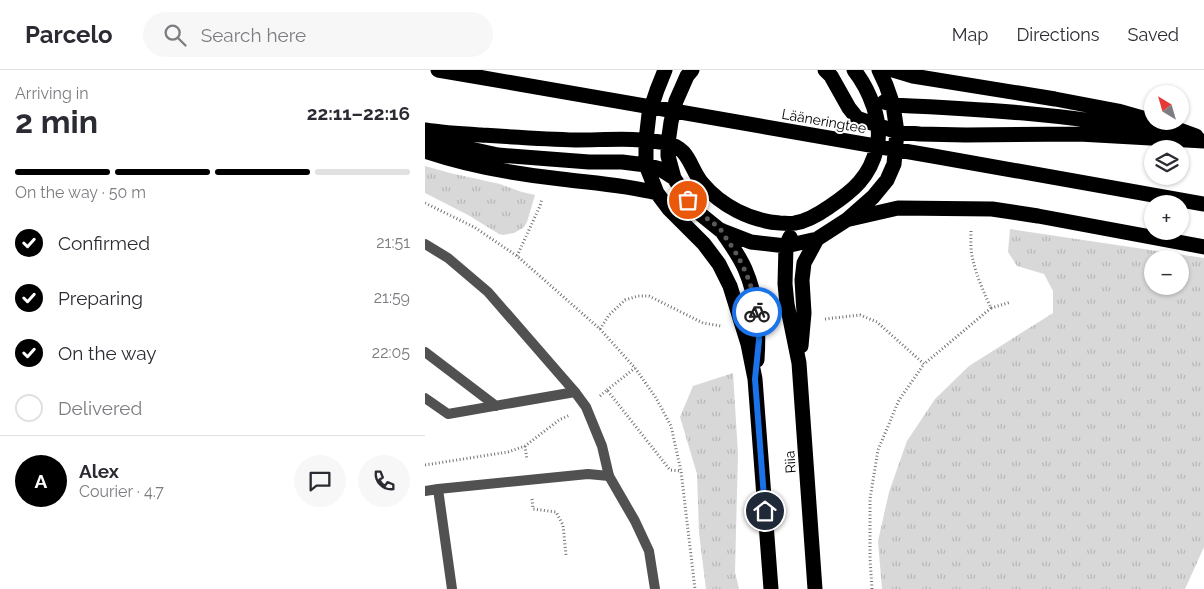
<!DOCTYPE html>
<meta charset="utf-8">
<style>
:root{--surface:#fff;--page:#f7f7f7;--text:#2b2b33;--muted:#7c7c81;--line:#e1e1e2;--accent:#000}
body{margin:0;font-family:Raleway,sans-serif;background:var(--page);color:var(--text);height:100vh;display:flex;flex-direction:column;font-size:19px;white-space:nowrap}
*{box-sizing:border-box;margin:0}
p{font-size:16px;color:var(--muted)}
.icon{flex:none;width:28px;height:28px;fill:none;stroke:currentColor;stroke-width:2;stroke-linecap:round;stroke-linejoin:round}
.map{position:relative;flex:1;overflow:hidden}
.drawer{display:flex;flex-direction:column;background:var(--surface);width:425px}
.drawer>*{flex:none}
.needle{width:32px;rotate:323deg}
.controls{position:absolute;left:719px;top:15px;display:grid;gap:10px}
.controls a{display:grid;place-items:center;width:45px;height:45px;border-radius:50%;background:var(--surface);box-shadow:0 1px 4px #0004;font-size:25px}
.pin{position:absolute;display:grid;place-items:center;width:42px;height:42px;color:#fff;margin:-21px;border:2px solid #fff;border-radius:50%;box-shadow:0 1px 5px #0007}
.courier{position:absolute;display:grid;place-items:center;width:50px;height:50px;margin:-25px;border:4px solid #1a73e8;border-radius:50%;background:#fff;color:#222;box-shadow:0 1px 6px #0007}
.head em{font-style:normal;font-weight:700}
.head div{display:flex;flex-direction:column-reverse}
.head{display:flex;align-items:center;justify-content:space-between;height:85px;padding:0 15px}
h1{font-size:32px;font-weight:700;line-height:38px}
.bar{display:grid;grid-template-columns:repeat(4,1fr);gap:8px 5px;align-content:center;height:60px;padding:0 15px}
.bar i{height:6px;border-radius:4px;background:var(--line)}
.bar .current{background:var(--accent)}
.bar p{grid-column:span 4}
.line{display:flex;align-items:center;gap:12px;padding:0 15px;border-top:1px solid var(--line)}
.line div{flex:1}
.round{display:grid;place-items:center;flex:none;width:52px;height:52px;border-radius:26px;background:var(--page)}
ol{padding:0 15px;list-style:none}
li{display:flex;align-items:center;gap:15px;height:55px}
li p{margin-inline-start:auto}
li .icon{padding:5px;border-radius:50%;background:var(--accent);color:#fff;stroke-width:4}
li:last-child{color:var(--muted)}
li i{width:28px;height:28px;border:2px solid var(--line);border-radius:50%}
header{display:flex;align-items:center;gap:30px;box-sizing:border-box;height:70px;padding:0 25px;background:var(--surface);border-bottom:1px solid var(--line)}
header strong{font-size:24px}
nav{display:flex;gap:28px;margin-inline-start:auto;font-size:18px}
.search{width:350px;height:45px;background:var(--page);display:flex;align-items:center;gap:12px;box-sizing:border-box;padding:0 18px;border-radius:28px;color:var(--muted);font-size:19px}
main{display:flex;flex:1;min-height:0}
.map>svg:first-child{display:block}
.grass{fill:url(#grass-tufts);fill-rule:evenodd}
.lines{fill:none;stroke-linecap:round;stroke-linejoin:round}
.path{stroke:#737373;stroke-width:3;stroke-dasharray:1 2.5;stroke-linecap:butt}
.lane{stroke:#515151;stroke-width:10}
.street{stroke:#515151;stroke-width:10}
.highway{stroke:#000;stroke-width:15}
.done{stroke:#595959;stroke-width:5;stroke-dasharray:0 9}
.route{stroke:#1a73e8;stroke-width:6}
.labels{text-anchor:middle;stroke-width:4;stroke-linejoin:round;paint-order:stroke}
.street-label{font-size:14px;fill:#000;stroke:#fff}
</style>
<header>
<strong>Parcelo</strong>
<div class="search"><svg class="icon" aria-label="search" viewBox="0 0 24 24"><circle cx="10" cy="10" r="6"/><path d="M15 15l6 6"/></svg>Search here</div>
<nav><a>Map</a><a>Directions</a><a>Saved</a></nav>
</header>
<main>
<section class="drawer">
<div class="head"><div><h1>2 min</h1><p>Arriving in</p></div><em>22:11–22:16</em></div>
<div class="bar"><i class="current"></i><i class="current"></i><i class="current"></i><i></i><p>On the way · 50 m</p></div>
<ol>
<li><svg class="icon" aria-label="check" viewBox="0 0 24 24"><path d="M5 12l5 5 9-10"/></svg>Confirmed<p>21:51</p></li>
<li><svg class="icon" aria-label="check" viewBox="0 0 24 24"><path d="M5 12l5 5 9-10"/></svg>Preparing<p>21:59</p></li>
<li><svg class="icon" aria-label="check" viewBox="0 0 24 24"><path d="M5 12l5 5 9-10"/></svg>On the way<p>22:05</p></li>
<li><i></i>Delivered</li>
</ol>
<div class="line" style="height:90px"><b class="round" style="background:var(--accent);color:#fff">A</b><div><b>Alex</b><p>Courier · 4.7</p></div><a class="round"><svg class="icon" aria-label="chat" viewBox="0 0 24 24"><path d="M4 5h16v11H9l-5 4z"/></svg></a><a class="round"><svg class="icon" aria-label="phone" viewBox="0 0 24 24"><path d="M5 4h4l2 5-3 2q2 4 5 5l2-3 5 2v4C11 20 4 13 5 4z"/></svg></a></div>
</section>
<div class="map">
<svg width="779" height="519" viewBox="0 0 779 519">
<defs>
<pattern id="grass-tufts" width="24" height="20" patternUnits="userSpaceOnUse" patternTransform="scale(1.25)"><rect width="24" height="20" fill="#d8d8d8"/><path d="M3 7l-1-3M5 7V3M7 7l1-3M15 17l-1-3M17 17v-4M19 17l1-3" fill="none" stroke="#b8b8b8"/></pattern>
</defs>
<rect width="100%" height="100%" fill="#fff"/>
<path class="grass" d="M0,96L25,103L75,114L97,122L110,125L102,152L98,158L89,163L78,165L74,164L43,145L0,123Z
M585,159L779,188V477L760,519H457L453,471L464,422L482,371L510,329L544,296L628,243V221L619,204L592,196L583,182ZM728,189H755V216H728Z
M308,303L313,384L310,502L314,519H281L274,463L272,404L255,347L268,316Z"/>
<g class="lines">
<path class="path" d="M0,133L49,157L92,186L175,259L210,298L231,328L246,356L256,401L270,519
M92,186L115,136L117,129
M566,238L586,232
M400,249L435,245L452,252L499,294L566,238C560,225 551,205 548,190C545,180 546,169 546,159
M175,259L184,245L200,230L213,226H224L278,253L296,256
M182,320L210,298
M175,326L182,320L245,400L256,401
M100,376L102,390
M0,395L83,382L100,376L134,350L145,345
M107,429L108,439L131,442L138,455L141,485
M447,519L445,489V429L453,380L474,330L499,294"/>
<path class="lane" d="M0,282L71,336
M0,328L23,344L150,322
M13,419L27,519
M0,421L13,419L163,404L184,406"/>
<path class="street" d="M0,174L23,188L63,222L150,322L161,337L177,376L184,406L210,451L224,481L230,519"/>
<path class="highway" d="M13,0L508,86L779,134
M240,0L232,20L224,44L221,70V95L232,123L244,139L279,174L294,194L305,216L323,274L330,309L346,519
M267,0L262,6L251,31L246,52L243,73V86L249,108L269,139L295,160L326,172L361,176L392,169L423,149L448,127L462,110L469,94L472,62L468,35L461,15L454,0
M400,0L406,6L424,38L432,48L472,62L495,64L541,65L654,64L779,71
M468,0L488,6L630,29L693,41L728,51
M459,32L468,35C554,39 644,44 728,61
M730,51L771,66
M0,60C19,63 38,64 56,65C88,67 119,69 151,70C181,70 211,67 241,73C265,78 264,97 277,113C296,136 326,151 355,153C360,153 366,154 370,153C383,151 394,144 404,137C428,121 445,107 452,77C458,52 444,19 429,0
M0,69L73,85L164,92H197L221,95L235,99L249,108
M0,81C44,96 90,104 136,109C168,113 200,115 232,123
M425,149L473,138L567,139L613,146L779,177
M296,160C304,172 314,185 320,199C333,229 334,259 332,290
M365,167L361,176L360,214L362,234L374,293L390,519
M376,276L379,243L377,210L379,193L392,169"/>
</g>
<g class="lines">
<path class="done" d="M263,130C272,143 283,148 294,158C298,162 300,167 303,171C318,192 328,216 332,242"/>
<path class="route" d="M332,242L334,270L330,309L340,441"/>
</g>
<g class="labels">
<g class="street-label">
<text transform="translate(399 51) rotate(10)" y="5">Lääneringtee</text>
<text transform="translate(365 392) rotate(-94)" y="5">Riia</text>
</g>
</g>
</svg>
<div class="controls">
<a><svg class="needle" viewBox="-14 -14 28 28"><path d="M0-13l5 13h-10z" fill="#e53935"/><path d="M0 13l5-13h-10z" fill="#7c7c81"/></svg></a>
<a><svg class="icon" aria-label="layers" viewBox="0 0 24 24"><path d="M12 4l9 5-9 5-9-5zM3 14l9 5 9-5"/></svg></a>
<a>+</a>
<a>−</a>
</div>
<div class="pin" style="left:263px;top:130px;background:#ea580c"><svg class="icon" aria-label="bag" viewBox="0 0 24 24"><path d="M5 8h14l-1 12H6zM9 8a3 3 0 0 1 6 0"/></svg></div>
<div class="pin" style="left:340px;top:441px;background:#1f2937"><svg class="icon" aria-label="home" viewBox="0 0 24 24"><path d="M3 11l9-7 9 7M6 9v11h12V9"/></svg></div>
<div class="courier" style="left:332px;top:242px"><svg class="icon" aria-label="bike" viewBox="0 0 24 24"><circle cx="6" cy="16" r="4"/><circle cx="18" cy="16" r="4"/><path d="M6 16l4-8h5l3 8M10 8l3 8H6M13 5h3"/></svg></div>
</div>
</main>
